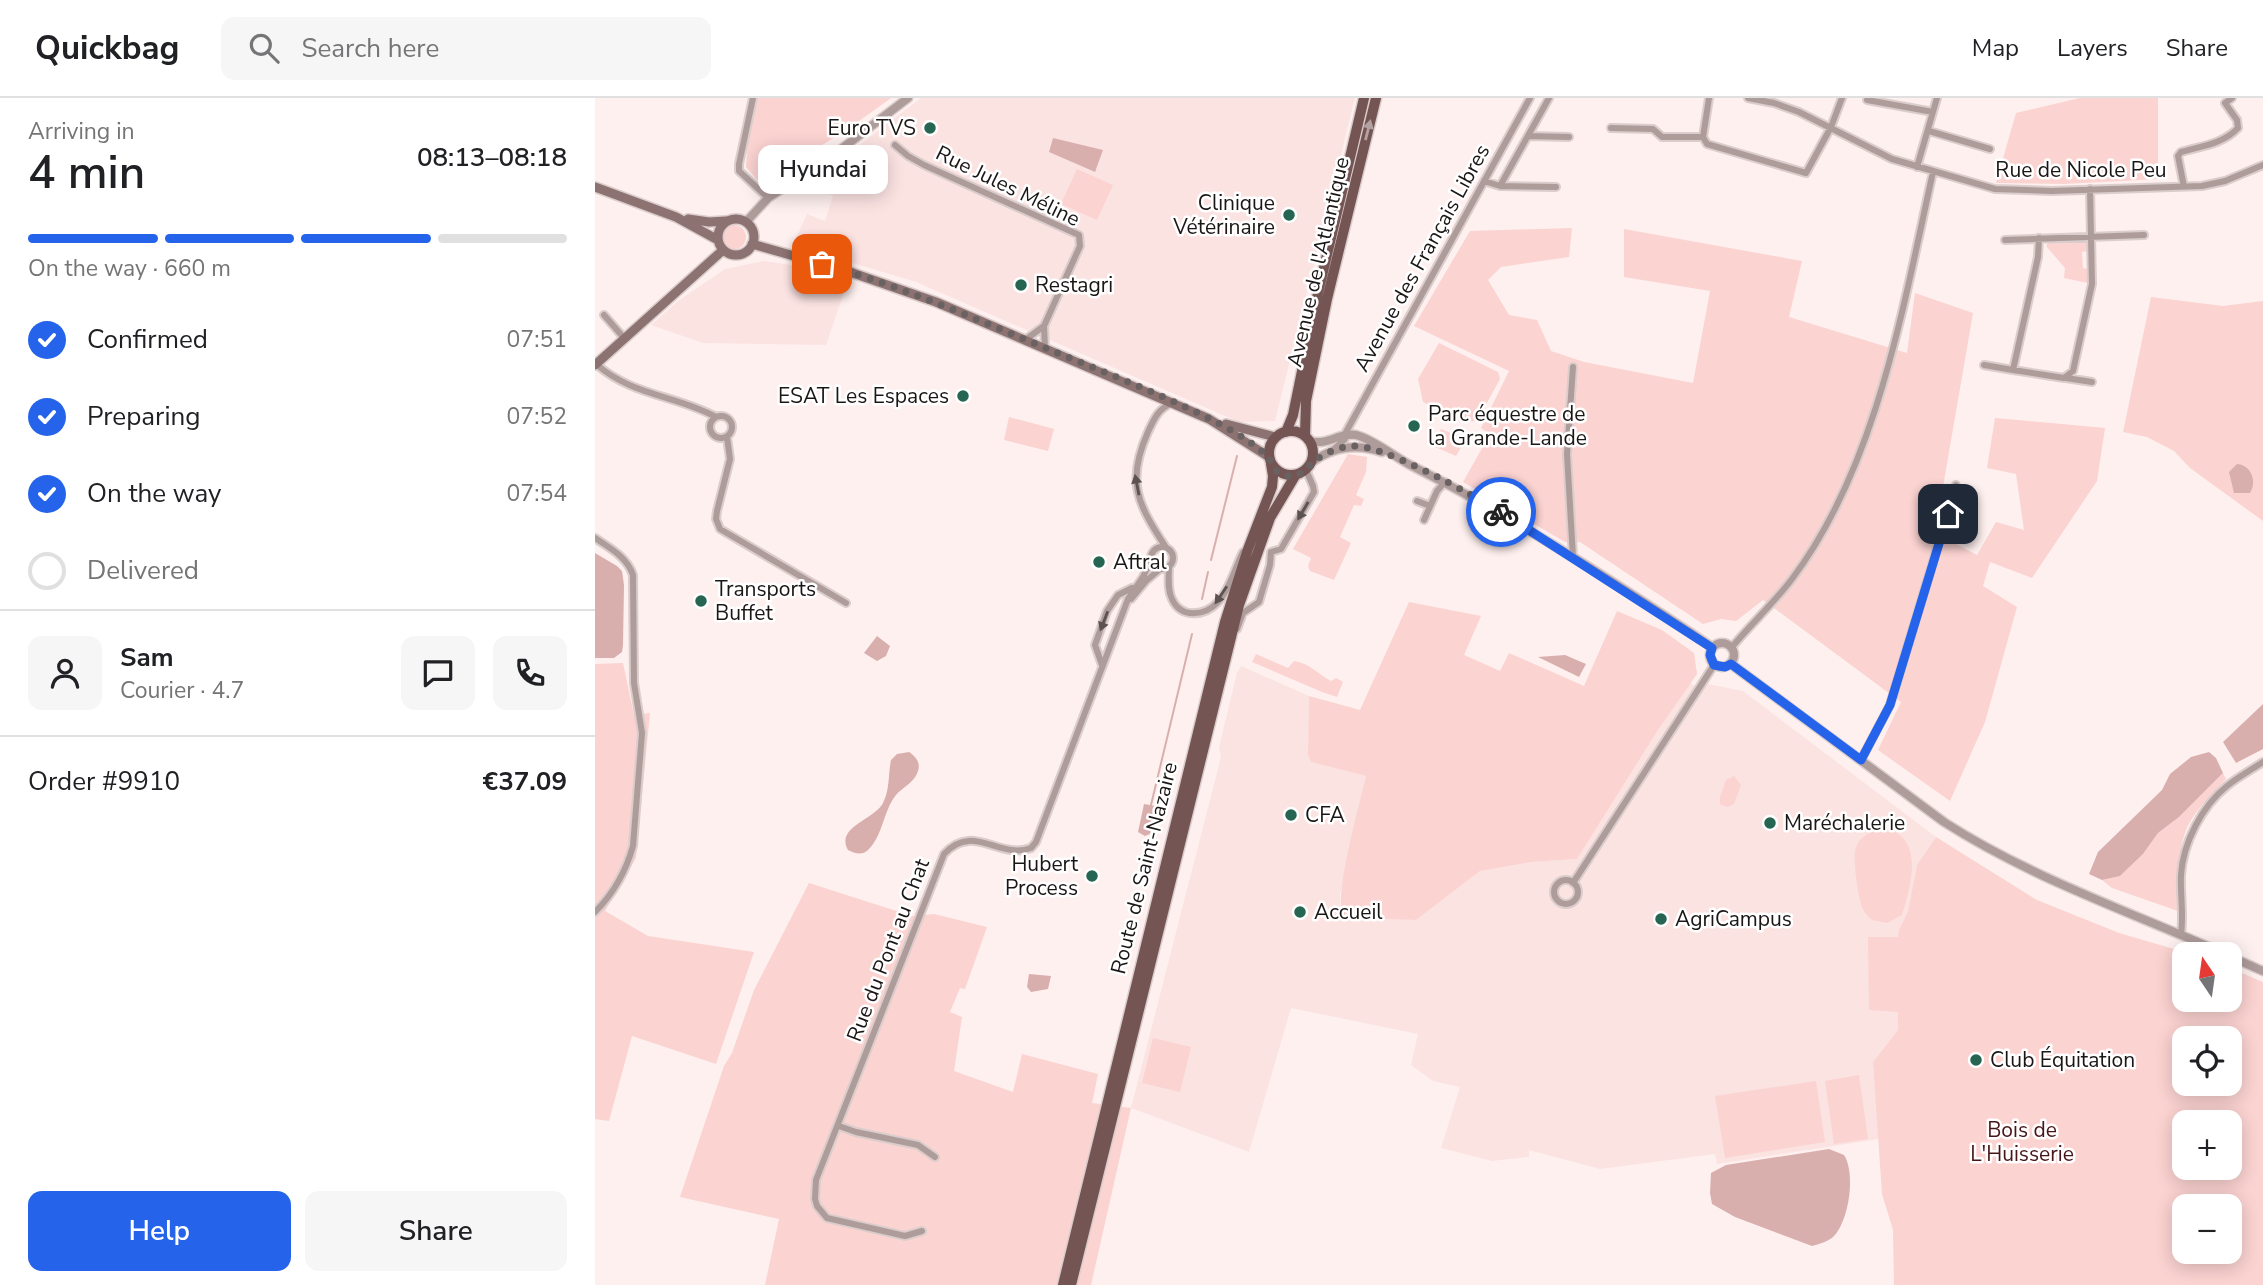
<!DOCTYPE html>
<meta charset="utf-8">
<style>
:root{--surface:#fff;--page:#f6f6f6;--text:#202124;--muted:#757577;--line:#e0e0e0;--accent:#2563eb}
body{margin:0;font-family:"Nunito Sans",sans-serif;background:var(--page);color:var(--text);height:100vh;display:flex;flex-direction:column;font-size:26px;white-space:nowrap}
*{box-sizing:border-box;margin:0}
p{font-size:23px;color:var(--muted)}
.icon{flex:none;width:38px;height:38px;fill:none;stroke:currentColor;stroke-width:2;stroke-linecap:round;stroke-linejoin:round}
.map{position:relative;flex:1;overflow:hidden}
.drawer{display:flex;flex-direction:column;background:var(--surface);width:595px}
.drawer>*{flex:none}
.needle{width:46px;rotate:347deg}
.fabs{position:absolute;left:1577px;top:844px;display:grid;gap:14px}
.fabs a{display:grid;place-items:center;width:70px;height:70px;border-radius:14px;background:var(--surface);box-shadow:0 4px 18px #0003;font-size:35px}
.pin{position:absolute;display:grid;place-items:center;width:60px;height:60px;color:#fff;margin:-30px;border-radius:14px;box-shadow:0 4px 10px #0006}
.courier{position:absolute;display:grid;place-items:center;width:70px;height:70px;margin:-35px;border:5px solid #2563eb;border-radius:50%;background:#fff;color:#222;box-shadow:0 2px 9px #0007}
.bubble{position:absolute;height:49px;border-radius:14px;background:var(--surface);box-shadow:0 4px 18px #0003;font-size:23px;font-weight:600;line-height:49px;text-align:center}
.head em{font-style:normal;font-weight:600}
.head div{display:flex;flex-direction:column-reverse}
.head{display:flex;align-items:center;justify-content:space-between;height:119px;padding:0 28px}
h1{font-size:46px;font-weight:600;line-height:52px}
.bar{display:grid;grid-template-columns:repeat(4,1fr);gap:10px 7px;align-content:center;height:84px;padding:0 28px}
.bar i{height:9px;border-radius:5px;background:var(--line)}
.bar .selected{background:var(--accent)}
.bar p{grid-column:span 4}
.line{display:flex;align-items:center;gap:18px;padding:0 28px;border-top:2px solid var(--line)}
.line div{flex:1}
.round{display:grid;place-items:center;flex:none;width:74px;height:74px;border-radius:14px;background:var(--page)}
ol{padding:0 28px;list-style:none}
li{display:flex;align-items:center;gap:21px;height:77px}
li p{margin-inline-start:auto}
li .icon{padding:7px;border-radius:50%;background:var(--accent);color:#fff;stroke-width:4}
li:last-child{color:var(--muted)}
li i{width:38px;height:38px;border:4px solid var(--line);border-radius:50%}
.button{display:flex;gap:14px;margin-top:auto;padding:14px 28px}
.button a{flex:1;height:80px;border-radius:14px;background:var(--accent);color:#fff;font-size:28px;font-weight:600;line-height:80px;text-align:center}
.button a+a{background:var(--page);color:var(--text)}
header{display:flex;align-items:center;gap:42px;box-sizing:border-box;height:98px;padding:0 35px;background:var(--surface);border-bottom:2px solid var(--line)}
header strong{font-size:33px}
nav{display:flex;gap:38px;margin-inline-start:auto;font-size:24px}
.search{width:490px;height:63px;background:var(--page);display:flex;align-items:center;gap:18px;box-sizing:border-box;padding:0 24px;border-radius:14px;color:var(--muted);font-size:26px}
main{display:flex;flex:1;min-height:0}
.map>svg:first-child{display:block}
.built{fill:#fbe3e2}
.green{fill:#fbd3d1;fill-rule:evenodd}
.water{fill:#d9afae}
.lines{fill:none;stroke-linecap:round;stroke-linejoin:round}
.stream{stroke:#d9afae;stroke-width:2}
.minor-casing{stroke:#dacdcc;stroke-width:10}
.tertiary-casing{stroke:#dacdcc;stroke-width:11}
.secondary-casing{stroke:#dacdcc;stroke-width:12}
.primary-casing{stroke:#dacdcc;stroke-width:13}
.minor{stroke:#ae9c9b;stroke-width:6}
.tertiary{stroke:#ae9c9b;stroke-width:8}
.secondary{stroke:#8c7271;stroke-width:9}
.primary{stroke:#745554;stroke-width:10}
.oneway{fill:#b3a2a1}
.oneway2{fill:#5d5252}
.done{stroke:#6a6262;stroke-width:7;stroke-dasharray:0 12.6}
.route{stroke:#2563eb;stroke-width:9}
.poi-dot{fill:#256552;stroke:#fff;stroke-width:2.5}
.labels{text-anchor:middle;stroke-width:5;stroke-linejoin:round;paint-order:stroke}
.poi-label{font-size:21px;fill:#1b1616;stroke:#fff;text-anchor:start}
.street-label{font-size:21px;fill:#1b1616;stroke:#fff}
.park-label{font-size:21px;fill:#491618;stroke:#fff}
</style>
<header>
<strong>Quickbag</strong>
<div class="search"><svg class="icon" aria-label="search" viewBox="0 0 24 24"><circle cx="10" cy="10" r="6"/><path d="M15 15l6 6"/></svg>Search here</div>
<nav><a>Map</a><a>Layers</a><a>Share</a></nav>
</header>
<main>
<section class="drawer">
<div class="head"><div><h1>4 min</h1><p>Arriving in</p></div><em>08:13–08:18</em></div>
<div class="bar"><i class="selected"></i><i class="selected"></i><i class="selected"></i><i></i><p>On the way · 660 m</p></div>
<ol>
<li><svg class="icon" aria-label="check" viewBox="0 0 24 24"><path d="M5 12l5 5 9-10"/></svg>Confirmed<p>07:51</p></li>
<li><svg class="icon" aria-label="check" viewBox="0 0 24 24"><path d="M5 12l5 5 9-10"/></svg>Preparing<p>07:52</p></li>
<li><svg class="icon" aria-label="check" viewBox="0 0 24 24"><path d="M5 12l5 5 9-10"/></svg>On the way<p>07:54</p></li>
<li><i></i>Delivered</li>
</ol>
<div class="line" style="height:126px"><a class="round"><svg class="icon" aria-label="person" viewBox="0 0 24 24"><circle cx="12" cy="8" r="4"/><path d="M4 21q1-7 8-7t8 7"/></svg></a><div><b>Sam</b><p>Courier · 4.7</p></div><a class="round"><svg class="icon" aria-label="chat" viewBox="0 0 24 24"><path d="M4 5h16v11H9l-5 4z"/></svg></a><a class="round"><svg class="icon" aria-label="phone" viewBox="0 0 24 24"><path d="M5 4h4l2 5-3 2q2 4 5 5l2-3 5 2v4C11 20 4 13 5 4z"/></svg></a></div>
<div class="line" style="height:91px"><div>Order #9910</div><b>€37.09</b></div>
<div class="button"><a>Help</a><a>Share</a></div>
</section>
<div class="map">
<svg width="1668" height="1187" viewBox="0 0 1668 1187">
<rect width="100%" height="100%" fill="#fef0ef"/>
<path class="built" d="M326,0H760L680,323L644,324L321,184L198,147L212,116L230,123L238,98L219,88L250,65L247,60Z
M169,163L190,166L253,182L231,247L108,245L56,227L83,203L130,171Z
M646,568L714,598L713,657L716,664L771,678L745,796V816L821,822L885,773L936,764L982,761L1063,632L1095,585L1108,593L1113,586L1148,593L1341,739L1322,767L1313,813L1304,832L1303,932L1278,964L1284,1041L1122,1066L1120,1056L1005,1071L934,1052V1059L897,1063L846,1050L865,989L838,983L816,967L823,936L696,910L654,1054L536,1010L626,659L624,649L642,575Z"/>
<path class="green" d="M163,0H296L253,31L169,83L162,82L151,69L153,40Z
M1485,0H1563V81L1469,86L1401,85L1421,15Z
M482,71L518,87L502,122L466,106Z
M127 139a12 12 0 1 1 24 0a12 12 0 1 1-24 0Z
M977,130L974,159L906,169L893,182L914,217L942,222L956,253L989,264L1098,285L1115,193L1029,179V131L1207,163L1194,219L1312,255L1320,195L1378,215L1340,435L1382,457L1401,424L1429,432L1421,376L1392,370L1400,320L1510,330L1502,383L1437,480L1395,464L1388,488L1422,509L1390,624L1355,703L1283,652L1306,604L1168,502L1141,523L1126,521L1108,526L985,444H970L868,384L895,336L886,330L914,273L819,228L875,133Z
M1453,145H1492L1493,153L1487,154L1488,170L1493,171V185L1469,180L1470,170L1451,148Z
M1556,199L1628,208L1668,203V423L1595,370L1579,353L1552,339L1528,334Z
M844,245L903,274L905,281L882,323L868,324L828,304L823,281Z
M414,319L459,331L453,353L409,342Z
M846,331L871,341L861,358L838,348Z
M753,356L772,359L771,374L761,397L769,401L766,408L759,407L745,439L756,445L739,482L715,473L713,468L716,460L698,451Z
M814,504L886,518L869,557L905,573L914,555L989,588L1022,513L1067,532L1099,555L1102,576L1063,632L982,761L936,764L885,773L821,822L748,819C738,799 765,705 771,678L716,664L713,657L714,598L765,612Z
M661,556L693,570L699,563C714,565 723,576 736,583L741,580L748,584L742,599L727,594L657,564Z
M28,565L39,617L55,615L41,760L10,813L53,838L159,854L121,966L37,938L14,1023L0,1021V566Z
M1628,675L1631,681C1617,696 1597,715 1590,735C1582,759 1583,788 1583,813L1517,790L1507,782L1525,778L1548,756L1563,735L1584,719Z
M1139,678L1146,687L1139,706L1132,709L1125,706V699L1131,682Z
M1287,730C1331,737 1316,787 1307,817L1292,825L1277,822C1273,818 1269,815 1267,809C1263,797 1257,760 1261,749C1265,738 1277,733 1287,730Z
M1341,739L1442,802L1524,835L1596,856H1589V901H1634L1635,870L1668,884V1187H1299L1298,1132L1287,1096L1278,964L1303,932V914L1274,912L1273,839H1303L1304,832L1313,813L1322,767ZM1589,940H1634V985H1589ZM1589,1024H1634V1069H1589ZM1589,1108H1634V1153H1589Z
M214,785L317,818L339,816L392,829L370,891L365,890L355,914L367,919L359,973L418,994L427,956L503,976L497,1005L536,1010L496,1187H170L184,1121L85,1099L129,968L137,955L159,892Z
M558,940L596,949L585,994L547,985Z
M1264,977L1273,1041L1239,1046L1230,983Z
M1221,983L1230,1044L1130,1060L1120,998Z"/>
<path class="water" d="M458,40L508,52L500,74L454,54Z
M1642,366C1657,367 1662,384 1655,395H1639L1634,374Z
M0,455L22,468L27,473L29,487L28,547L27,554L19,560H0Z
M282,538L295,548L291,558L282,563L269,555Z
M970,557L991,566L984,579L943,559Z
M1668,606V651L1641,665L1628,644Z
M314,654C320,658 326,664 323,673C320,684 308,689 301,697C288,713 288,738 273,752C267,758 259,755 253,752C240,729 279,722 288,705C295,691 293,677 296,662L302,656Z
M1614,654L1621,660L1628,675L1584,719L1563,735L1548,756L1525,778L1507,782L1494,776L1503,754L1567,692L1575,676L1596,659Z
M549,706L561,708L555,736L550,738L543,734Z
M434,876L456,878L453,891L436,894L432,889Z
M1234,1051L1249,1057C1261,1075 1254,1124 1238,1139C1232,1144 1224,1146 1217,1148L1140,1119L1117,1106L1115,1095L1116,1075L1131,1067Z"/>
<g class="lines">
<path class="stream" d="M616,462L642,358
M607,501L613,474
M556,707L597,536"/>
<defs>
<path id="minor" d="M158,0L144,66V73L173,100
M1114,0L1108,39L1112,46L1211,75L1236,29L1247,0
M1153,0L1179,5L1204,14L1297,61L1400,91L1457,93L1607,88L1630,83L1668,67
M1272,2L1338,14
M1016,30L1058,31L1067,39H1108
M1334,33L1395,51
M933,38L974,39
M300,47L313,58L329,67L484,137L485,148L449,228L450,250
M1322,69L1342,0
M889,83L905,88L961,89
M905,88L954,0
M1589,89L1583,58L1586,54C1607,48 1628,46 1643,30L1642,22L1630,5L1637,0
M1444,140L1443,159L1418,272L1469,280L1478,273L1497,186L1495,91
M1410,142L1549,137
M9,217L29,240
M430,242L449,228
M1,266C37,298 81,297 121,319
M1389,267L1418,272
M1471,280L1497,284
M115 329a11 11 0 1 1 22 0a11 11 0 1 1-22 0Z
M132,339L135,361L122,413L121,421L125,431L251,505
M736,354L750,341L751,334L935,0
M822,403L835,408
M829,422L842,393L850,384
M0,440C15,450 32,459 38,477L39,585L47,635L38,748C31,773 18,796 0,814
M570,448C542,405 531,383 553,334C559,321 563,311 577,305
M556 460a11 11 0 1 1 22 0a11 11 0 1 1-22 0Z
M676,454L686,451L719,394L718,388L711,372
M978,459L972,356L978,269
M574,468C574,479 572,491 577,501C586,521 610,518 623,504C635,491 640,470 648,454
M536,501L551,483L565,471
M642,531L648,515L664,504L675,467L676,454
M1137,549C1156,526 1179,505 1197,481C1282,368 1308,209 1338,74
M507,567L500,547L512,513L523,497L537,490
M1266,662L1295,607L1361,387
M959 794a12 12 0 1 1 24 0a12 12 0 1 1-24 0Z
M978,785L1119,567
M1586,836C1589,816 1585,797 1586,777C1588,745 1607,708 1632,688C1643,679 1656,672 1668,664
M244,1028L261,1034L323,1047L340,1059
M327,1133L310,1138L232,1120L222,1108L220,1101L221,1082L349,756C378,724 404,762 436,750L441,744L533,501L548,479L556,462"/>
<path id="tertiary" d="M151,124L173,100L237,58L313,0
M715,343C734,348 744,334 761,337C778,341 801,360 817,368C922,421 1019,484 1117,549
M716,365C738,348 761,345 787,354
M1115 557a12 12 0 1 1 24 0a12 12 0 1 1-24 0Z
M1136,566L1349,724C1436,780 1536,814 1630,856
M1634,858L1668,873"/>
<path id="secondary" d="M0,89L81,119L123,142
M93,121L114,124L131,123
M123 139a18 18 0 1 1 36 0a18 18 0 1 1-36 0Z
M157,146L252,173L341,204L614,321L674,359
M0,267L128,152
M631,326L680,339"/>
<path id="primary" d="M674 355a22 22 0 1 1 44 0a22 22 0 1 1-44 0Z
M691,334L698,317L723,195L769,0
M710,338L711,303L732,201L781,0
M468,1187L630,524L653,451L677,389L678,378L676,366
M476,1187L644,507L675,420L700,378"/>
</defs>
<use href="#minor" class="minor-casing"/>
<use href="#tertiary" class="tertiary-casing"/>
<use href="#secondary" class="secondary-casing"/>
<use href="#primary" class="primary-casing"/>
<use href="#minor" class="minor"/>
<use href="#tertiary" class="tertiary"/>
<use href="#secondary" class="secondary"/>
<use href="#primary" class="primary"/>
</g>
<defs><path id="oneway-solid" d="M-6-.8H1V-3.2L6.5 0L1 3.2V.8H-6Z" transform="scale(1.75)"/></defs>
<use class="oneway" href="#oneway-solid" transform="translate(773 32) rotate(-76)"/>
<g class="oneway2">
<use href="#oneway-solid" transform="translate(542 387) rotate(-101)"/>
<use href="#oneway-solid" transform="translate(708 413) rotate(120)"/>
<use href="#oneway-solid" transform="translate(626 497) rotate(124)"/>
<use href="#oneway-solid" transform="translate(509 523) rotate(111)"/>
</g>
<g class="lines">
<path class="done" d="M227,166C310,189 387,224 465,256C516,277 568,297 617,322C635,331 655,343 670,356C677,362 677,371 686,376C704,384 711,369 722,361C732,354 745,349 757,348C788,346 877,397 906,414"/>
<path class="route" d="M906,414L1117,550L1115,557L1119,567L1130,569L1136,566L1266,662L1295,607L1353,416"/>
</g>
<g class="poi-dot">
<circle cx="335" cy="30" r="7"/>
<circle cx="694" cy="117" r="7"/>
<circle cx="426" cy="187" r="7"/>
<circle cx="368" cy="298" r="7"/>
<circle cx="819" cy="328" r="7"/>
<circle cx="504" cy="464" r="7"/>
<circle cx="106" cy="503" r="7"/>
<circle cx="696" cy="717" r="7"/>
<circle cx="1175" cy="725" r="7"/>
<circle cx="497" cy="778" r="7"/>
<circle cx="705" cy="814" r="7"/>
<circle cx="1066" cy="821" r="7"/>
<circle cx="1381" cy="962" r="7"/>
</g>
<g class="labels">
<g class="poi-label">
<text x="321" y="37" text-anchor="end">Euro TVS</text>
<text x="680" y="112" text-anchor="end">Clinique<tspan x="680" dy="24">Vétérinaire</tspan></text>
<text x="440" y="194">Restagri</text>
<text x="354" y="305" text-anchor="end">ESAT Les Espaces</text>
<text x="833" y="323">Parc équestre de<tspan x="833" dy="24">la Grande-Lande</tspan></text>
<text x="518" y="471">Aftral</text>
<text x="120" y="498">Transports<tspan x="120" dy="24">Buffet</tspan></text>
<text x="710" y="724">CFA</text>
<text x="1189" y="732">Maréchalerie</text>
<text x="483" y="773" text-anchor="end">Hubert<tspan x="483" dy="24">Process</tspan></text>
<text x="719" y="821">Accueil</text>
<text x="1080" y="828">AgriCampus</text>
<text x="1395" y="969">Club Équitation</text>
</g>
<g class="street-label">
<text x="1486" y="79">Rue de Nicole Peu</text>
<text transform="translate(413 88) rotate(26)" y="7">Rue Jules Méline</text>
<text transform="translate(827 160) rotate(-61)" y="7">Avenue des Français Libres</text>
<text transform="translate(723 164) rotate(-77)" y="7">Avenue de l'Atlantique</text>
<text transform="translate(549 770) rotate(-76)" y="7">Route de Saint-Nazaire</text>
<text transform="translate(293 852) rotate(-69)" y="7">Rue du Pont au Chat</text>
</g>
<g class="park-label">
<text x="1427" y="1039">Bois de<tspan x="1427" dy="24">L'Huisserie</tspan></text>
</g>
</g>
</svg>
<div class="fabs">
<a><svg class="needle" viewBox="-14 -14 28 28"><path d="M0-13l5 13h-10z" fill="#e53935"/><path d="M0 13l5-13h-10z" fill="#757577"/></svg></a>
<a><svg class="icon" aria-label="locate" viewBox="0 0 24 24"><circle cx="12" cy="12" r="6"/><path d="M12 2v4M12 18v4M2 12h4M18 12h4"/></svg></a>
<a>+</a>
<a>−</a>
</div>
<div class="pin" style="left:227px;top:166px;background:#ea580c"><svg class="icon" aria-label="bag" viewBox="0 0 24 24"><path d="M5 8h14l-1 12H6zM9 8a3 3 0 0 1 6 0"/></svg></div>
<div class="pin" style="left:1353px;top:416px;background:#1f2937"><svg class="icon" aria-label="home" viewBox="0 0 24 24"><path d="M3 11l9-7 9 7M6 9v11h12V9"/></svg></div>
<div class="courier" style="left:906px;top:414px"><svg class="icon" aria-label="bike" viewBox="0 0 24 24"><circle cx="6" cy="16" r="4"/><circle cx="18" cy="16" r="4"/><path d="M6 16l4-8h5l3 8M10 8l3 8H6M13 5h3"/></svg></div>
<div class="bubble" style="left:163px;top:47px;width:130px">Hyundai</div>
</div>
</main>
